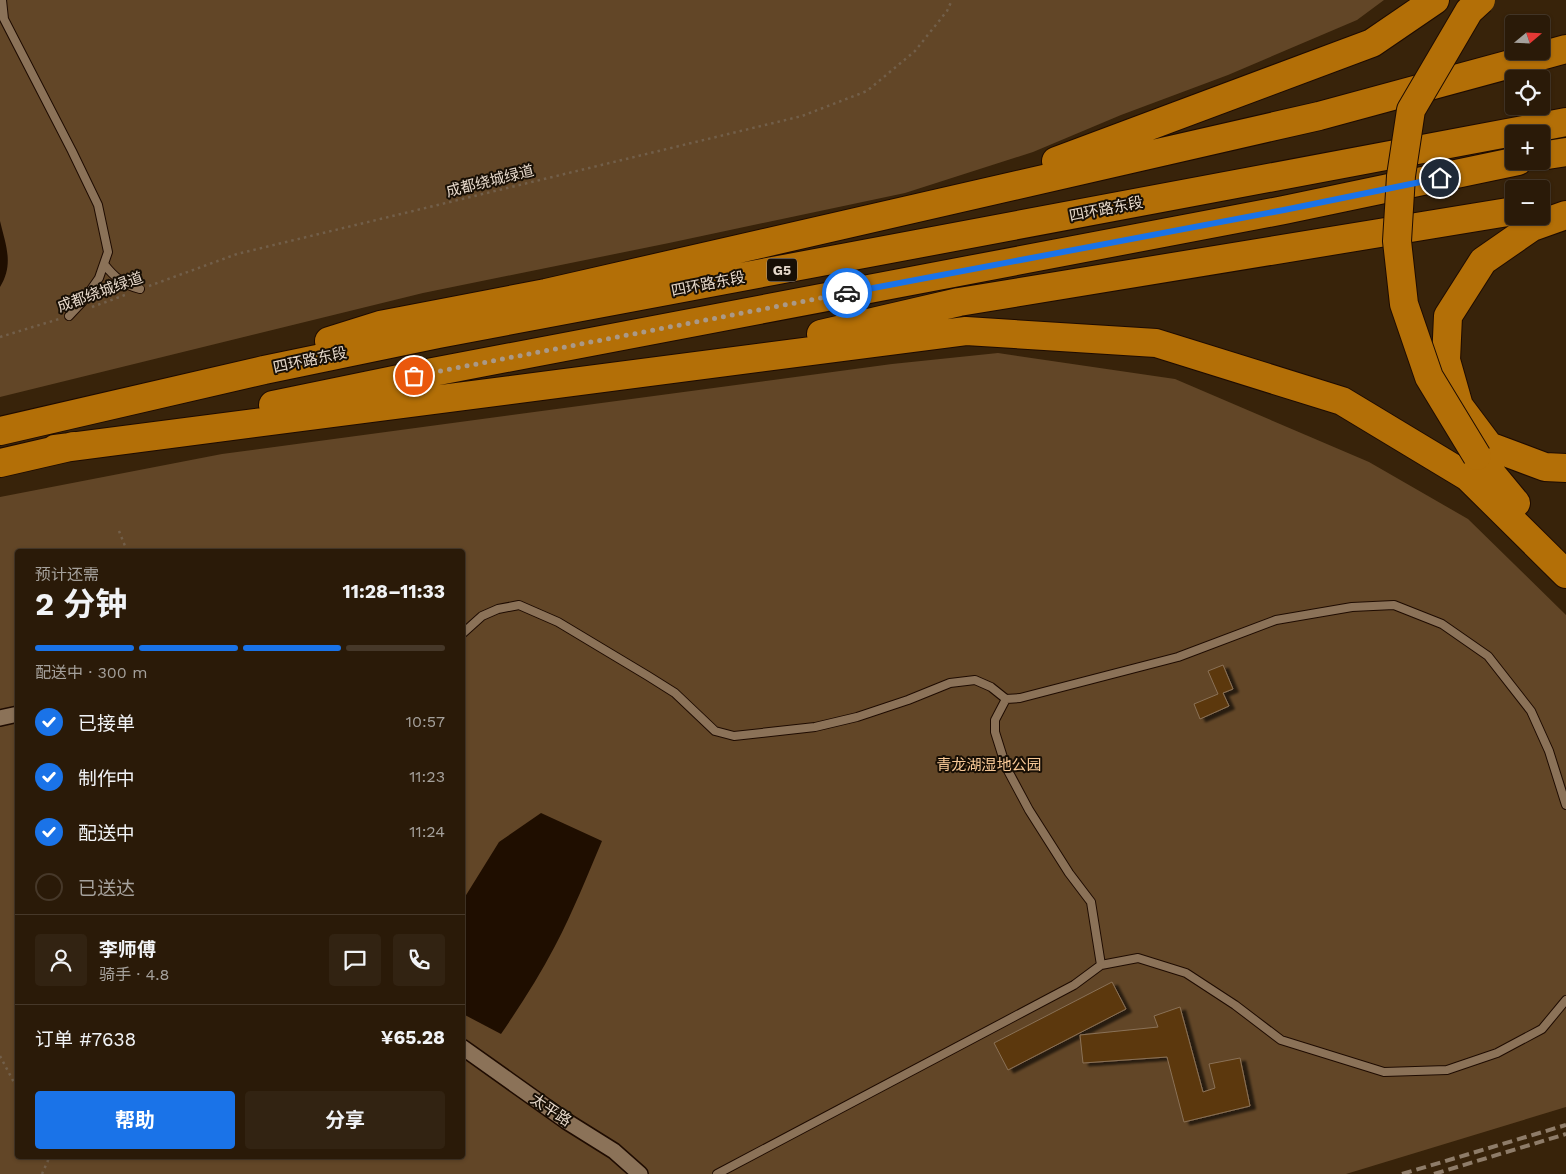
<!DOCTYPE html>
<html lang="zh">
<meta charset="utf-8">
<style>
:root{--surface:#2a1a08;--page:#322312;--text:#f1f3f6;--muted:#a5a19c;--line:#463829;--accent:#1a73e8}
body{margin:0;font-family:"Work Sans","Noto Sans SC",sans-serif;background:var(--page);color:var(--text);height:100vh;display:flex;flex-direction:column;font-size:19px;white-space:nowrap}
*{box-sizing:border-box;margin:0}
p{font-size:16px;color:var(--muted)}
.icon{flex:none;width:28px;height:28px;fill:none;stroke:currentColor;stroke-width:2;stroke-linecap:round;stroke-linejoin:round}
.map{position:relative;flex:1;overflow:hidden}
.panel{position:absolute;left:15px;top:549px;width:450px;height:610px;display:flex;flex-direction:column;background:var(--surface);border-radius:5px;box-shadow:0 1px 4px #0004,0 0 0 1px var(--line)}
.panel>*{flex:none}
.needle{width:32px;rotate:71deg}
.tools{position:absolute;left:1505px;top:15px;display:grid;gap:10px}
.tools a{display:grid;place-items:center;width:45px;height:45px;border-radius:5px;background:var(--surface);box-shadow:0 1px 4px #0004,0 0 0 1px var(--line);font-size:25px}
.pin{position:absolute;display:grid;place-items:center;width:42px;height:42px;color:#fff;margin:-21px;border:2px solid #fff;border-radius:50%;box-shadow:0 1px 5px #0007}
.courier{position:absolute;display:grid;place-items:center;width:50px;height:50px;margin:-25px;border:4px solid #1a73e8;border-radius:50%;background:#fff;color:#222;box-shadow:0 1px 6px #0007}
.head em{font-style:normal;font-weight:700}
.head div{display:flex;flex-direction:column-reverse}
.head{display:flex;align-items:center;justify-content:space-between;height:85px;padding:0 20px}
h1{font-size:32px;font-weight:700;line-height:38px}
.bar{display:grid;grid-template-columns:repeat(4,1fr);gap:8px 5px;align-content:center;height:60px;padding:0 20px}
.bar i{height:6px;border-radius:4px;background:var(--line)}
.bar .selected{background:var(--accent)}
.bar p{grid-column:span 4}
.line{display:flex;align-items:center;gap:12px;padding:0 20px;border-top:1px solid var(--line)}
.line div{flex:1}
.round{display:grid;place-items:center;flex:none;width:52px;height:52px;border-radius:5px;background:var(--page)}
ol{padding:0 20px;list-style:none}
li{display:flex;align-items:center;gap:15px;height:55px}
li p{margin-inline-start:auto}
li .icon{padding:5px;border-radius:50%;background:var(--accent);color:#fff;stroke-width:4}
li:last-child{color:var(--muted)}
li i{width:28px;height:28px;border:2px solid var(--line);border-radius:50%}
.primary-button{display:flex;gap:10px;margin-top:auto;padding:10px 20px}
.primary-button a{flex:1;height:58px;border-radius:5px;background:var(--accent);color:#fff;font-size:20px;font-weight:700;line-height:58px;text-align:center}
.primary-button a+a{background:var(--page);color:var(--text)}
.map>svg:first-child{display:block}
.green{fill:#624627;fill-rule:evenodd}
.water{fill:#1f0e00}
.building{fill:#5b380c;stroke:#8a7157;filter:url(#shadow)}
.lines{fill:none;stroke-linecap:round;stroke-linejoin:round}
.service-casing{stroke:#1e0b00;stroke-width:10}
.minor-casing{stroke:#1e0b00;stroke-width:18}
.motorway-casing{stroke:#1e0b00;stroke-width:30}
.path{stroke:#725f4a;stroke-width:2.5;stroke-dasharray:2.5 4;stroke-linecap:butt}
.service{stroke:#8b7258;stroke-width:8}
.minor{stroke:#8b7258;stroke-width:15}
.motorway{stroke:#b36f07;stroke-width:28}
.rail{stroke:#8e7c69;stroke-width:4;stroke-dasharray:10 5;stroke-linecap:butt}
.motorway-bridge-casing{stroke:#1e0b00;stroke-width:30;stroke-linecap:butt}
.motorway-bridge{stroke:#b36f07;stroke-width:28}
.done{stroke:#aa9987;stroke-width:5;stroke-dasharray:0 9}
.route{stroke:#1a73e8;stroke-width:6}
.labels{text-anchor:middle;stroke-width:4;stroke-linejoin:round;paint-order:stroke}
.shield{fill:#180f05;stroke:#a99c90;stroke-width:1}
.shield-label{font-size:14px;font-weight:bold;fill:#e7d9cb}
.street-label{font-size:15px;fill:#e7d9cb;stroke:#180f05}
.park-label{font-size:15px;fill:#f8c997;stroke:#180f05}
</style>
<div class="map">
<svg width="1566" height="1174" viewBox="0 0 1566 1174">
<defs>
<filter id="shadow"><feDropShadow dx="5.5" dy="3" stdDeviation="1" flood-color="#0009"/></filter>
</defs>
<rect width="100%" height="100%" fill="#38230a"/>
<path class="green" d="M0,0H1384L1357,20L1228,75L1121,115L1033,152L905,193L669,243L423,293L0,397Z
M998,353L1175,379L1369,462L1468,519L1566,615V1107L1346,1174H0V497L222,454L892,364ZM18,551H462V1156H18Z"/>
<path class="water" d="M0,221C6,246 14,264 0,287Z
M541,813L602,841C587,876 573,912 555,946C539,977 520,1006 501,1034L463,1014V900L499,842Z"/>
<path class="building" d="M1223,665L1233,689L1223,693L1229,706L1200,719L1194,704L1218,694L1208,671Z
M1112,982L1126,1009L1008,1070L994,1043Z
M1180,1007L1203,1092L1215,1088L1209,1064L1240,1058L1250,1106L1184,1122L1167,1057L1083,1063L1080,1035L1158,1027L1154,1016Z"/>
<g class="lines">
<defs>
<path id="service" d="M2,0L4,19L72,151L98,205L108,252L99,278L83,301L69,316
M104,264C114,277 124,285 140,289
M462,634L482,616L498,609L519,605L558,622L648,676L675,693L715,731L734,736L815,727L857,717L908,700L950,683L975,680L991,687L1006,699L1020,698L1178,657L1276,620L1352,607L1394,605L1442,624L1488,656L1531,711L1549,751L1566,805
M1101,965L1138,958L1186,973L1235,1005L1281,1040L1384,1072L1447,1070L1497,1053L1542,1029L1566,1000
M717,1174L1074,985L1101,965L1091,902L1069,873L1029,810L1006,767L995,732V720L1006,699"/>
<path id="minor" d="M0,718L18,714
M462,1047L566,1121L614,1151L640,1174"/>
<path id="motorway" d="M1541,156L1566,152
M1056,161L1372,43L1435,0
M1566,215L1532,227L1483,261L1448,316L1446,360L1459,406L1489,446L1545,467L1566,468
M821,334L959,302L1514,211
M329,341L380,325L546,293L1319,116L1566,49
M273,405L433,372L1284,210L1518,161
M0,431L264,370L438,334L1566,122
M55,449L966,331L1156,343L1342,401L1468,477L1566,574
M1477,456L1516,503
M0,463L74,446"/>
</defs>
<use href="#service" class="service-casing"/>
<use href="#minor" class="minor-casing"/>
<use href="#motorway" class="motorway-casing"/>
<path class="path" d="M149,286L237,254L802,116L867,91L915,51L947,11L952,0
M92,307L125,295
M0,337L59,319
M119,531L127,551
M0,1056L18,1090
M42,1174L50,1156"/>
<use href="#service" class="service"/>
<use href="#minor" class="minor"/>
<use href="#motorway" class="motorway"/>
<path class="rail" d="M1402,1174L1566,1125
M1434,1174L1566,1134"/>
<defs>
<path id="motorway-bridge" d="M1477,456L1429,377L1404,304L1397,241L1401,176L1411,110L1469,11L1481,0"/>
</defs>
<use href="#motorway-bridge" class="motorway-bridge-casing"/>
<use href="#motorway-bridge" class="motorway-bridge"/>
</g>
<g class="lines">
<path class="done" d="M414,376L847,293"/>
<path class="route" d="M847,293L1284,210L1440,178"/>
</g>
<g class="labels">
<rect class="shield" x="767" y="258.5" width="30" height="23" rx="4"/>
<g class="shield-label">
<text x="782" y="275">G5</text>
</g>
<g class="street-label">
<text transform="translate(490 181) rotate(-14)" y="5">成都绕城绿道</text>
<text transform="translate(1106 209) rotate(-11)" y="5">四环路东段</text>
<text transform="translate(708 284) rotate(-11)" y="5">四环路东段</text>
<text transform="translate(100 292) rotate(-20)" y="5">成都绕城绿道</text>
<text transform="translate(310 360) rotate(-12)" y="5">四环路东段</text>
<text transform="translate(551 1110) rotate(34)" y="5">太平路</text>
</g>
<g class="park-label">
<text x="989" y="770">青龙湖湿地公园</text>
</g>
</g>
</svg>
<div class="tools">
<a><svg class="needle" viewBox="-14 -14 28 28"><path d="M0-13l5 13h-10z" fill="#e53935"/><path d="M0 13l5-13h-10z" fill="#a5a19c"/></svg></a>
<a><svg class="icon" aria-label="locate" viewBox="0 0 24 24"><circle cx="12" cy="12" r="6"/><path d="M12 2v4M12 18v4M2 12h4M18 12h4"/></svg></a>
<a>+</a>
<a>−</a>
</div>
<div class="pin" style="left:414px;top:376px;background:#ea580c"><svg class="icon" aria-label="bag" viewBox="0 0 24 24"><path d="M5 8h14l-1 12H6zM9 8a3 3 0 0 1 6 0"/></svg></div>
<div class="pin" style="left:1440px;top:178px;background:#1f2937"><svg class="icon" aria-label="home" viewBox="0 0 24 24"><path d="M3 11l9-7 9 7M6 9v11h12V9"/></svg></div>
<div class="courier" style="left:847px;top:293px"><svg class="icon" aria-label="car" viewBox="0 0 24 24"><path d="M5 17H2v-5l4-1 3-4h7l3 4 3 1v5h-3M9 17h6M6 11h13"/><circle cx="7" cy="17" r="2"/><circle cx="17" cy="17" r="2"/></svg></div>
<section class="panel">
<div class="head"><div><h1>2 分钟</h1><p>预计还需</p></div><em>11:28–11:33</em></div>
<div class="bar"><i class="selected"></i><i class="selected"></i><i class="selected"></i><i></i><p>配送中 · 300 m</p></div>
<ol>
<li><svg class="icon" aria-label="check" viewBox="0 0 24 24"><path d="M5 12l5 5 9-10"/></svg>已接单<p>10:57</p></li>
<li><svg class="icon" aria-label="check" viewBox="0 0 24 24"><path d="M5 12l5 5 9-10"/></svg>制作中<p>11:23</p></li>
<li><svg class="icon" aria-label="check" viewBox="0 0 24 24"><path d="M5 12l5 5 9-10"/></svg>配送中<p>11:24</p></li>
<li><i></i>已送达</li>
</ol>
<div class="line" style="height:90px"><a class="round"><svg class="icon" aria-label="person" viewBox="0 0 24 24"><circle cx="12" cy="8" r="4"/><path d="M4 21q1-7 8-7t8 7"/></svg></a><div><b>李师傅</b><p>骑手 · 4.8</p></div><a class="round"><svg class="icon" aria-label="chat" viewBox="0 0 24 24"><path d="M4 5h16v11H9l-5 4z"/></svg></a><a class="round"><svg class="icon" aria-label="phone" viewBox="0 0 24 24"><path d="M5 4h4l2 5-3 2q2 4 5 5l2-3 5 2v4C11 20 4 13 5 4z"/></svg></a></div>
<div class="line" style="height:65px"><div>订单 #7638</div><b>¥65.28</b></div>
<div class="primary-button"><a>帮助</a><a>分享</a></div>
</section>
</div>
